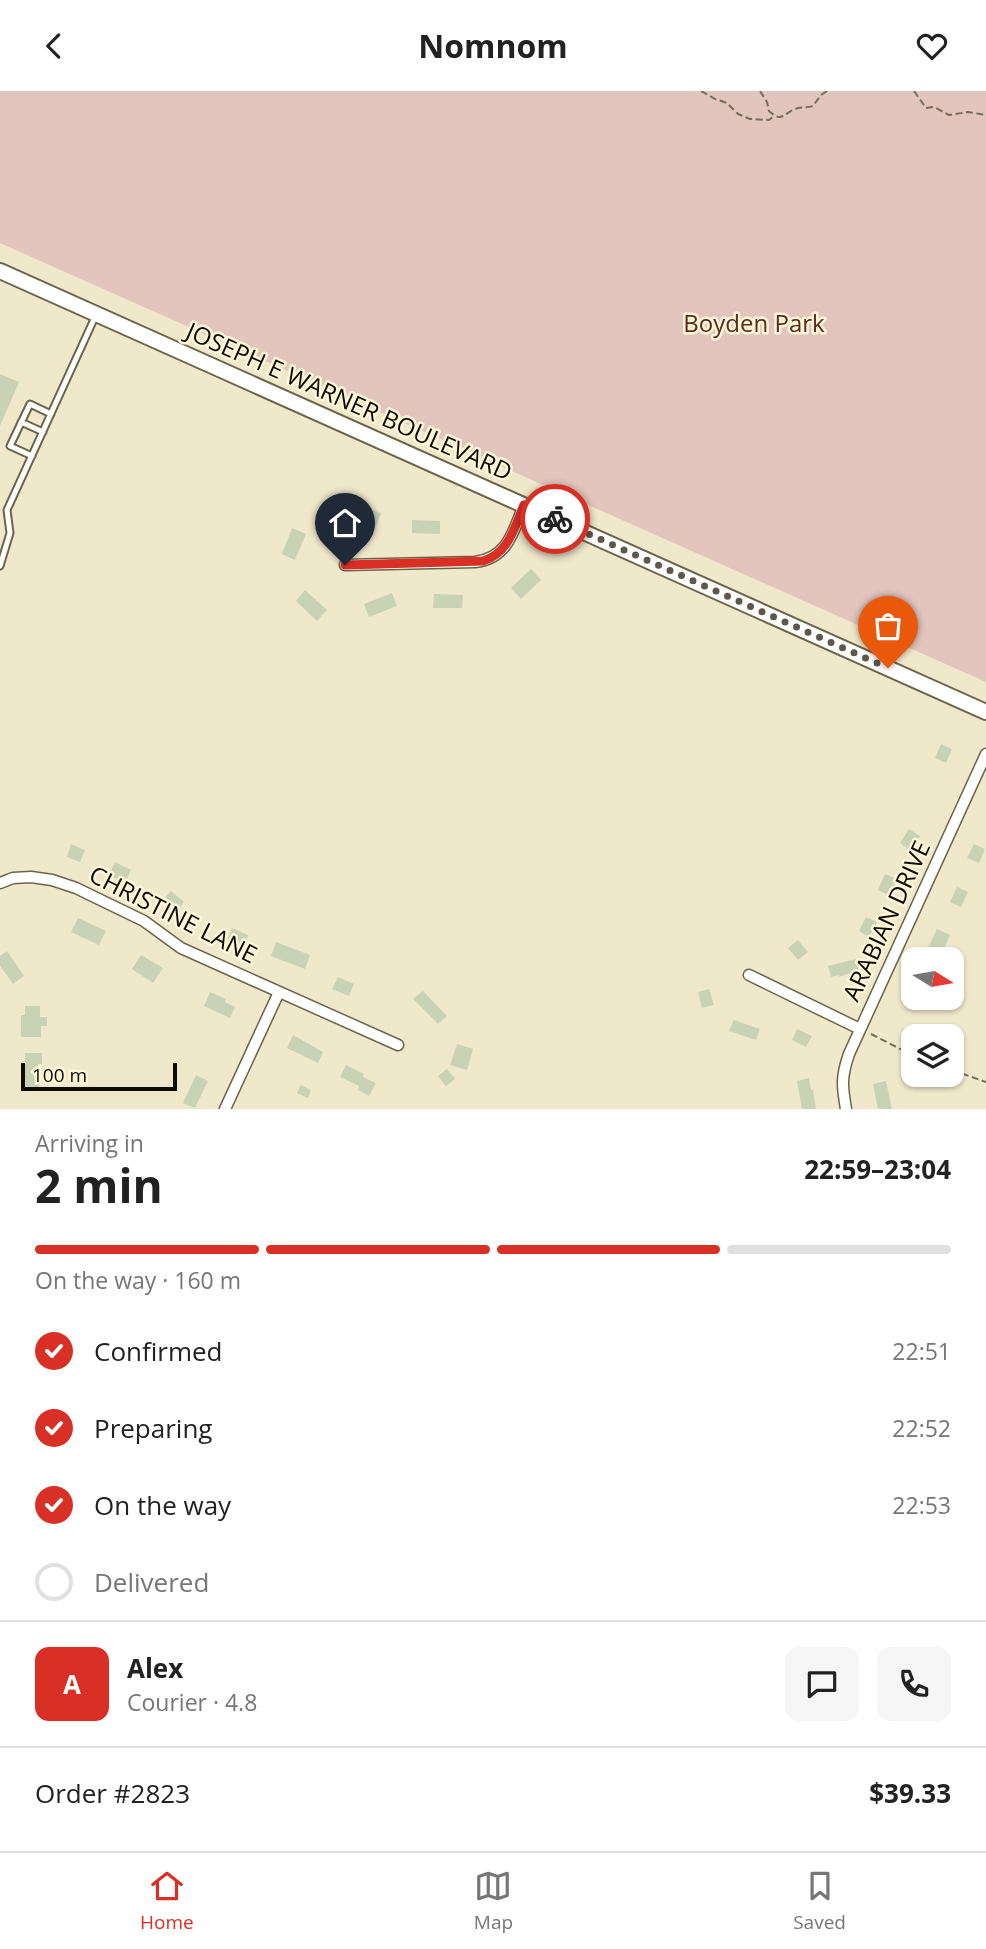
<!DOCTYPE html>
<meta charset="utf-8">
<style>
:root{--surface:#fff;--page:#f6f6f6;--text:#222;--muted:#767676;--line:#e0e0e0;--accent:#d93025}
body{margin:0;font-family:"Open Sans",sans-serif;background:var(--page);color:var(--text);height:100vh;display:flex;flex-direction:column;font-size:26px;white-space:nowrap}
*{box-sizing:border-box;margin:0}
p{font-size:23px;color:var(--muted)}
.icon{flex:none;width:38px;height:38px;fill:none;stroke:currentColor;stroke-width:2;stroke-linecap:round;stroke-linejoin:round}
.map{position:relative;height:1018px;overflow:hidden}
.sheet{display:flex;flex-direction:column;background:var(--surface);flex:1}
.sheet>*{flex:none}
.needle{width:46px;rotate:101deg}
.buttons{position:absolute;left:901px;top:856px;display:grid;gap:14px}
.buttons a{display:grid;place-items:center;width:63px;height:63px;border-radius:14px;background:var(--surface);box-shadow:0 2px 5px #0004;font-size:35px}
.scale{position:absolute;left:21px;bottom:18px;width:156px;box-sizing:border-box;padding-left:7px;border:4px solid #0e0b03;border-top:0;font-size:19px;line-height:24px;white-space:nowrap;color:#0e0b03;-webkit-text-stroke:5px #fdf5d7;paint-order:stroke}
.pin{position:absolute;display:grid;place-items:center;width:60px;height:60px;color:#fff;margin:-72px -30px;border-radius:50% 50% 50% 0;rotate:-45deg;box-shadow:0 0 7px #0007}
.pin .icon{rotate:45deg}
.courier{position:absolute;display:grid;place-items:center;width:70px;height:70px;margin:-35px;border:5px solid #d93025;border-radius:50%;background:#fff;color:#222;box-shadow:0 2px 9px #0007}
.head em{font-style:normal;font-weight:700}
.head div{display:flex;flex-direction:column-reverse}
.head{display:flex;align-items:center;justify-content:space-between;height:119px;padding:0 35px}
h1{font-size:46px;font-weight:700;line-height:52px}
.bar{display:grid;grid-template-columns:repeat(4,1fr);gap:10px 7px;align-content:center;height:84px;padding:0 35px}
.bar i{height:9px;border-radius:5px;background:var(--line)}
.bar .current{background:var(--accent)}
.bar p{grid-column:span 4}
.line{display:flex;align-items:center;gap:18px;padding:0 35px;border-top:2px solid var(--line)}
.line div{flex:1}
.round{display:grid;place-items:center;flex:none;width:74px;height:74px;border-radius:14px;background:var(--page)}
ol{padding:0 35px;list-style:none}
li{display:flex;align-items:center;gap:21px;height:77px}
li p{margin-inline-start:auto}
li .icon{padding:7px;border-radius:50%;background:var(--accent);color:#fff;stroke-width:4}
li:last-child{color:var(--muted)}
li i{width:38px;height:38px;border:4px solid var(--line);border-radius:50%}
header{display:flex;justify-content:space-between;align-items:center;height:91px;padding:0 35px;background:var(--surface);font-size:32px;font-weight:700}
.tab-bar{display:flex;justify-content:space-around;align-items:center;height:98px;border-top:2px solid var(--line);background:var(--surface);font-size:19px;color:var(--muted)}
.tab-bar a{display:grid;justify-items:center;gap:4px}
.tab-bar .current{color:var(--accent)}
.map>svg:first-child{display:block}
.green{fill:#e2c5bc}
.building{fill:#c8d3b6}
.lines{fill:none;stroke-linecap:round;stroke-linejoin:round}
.lane-casing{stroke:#6b6449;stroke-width:9}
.street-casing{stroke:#6b6449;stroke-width:13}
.secondary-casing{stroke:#6b6449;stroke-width:18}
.path{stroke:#746f5d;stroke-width:2;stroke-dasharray:7 3.5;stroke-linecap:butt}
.lane{stroke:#fff;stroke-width:5}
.street{stroke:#fff;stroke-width:10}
.secondary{stroke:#fff;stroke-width:14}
.done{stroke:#5d5849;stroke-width:7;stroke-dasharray:0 12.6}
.route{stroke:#d93025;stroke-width:9}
.labels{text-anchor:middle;stroke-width:5;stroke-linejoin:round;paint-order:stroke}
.park-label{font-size:24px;fill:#592c1e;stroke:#fdf5d7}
.street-label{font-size:24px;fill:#0e0b03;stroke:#fdf5d7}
</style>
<header><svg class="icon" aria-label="back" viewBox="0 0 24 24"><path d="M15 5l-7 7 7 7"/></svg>Nomnom<svg class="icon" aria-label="heart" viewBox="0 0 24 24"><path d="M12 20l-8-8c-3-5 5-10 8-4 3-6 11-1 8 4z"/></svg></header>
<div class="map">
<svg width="986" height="1018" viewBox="0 0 986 1018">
<rect width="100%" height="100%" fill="#f0e8ca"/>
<path class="green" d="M0,0H986V591L0,152Z"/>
<path class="building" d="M0,283L19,291L0,335Z
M355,413L381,422L375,437L350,427Z
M412,429L440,430V443L412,442Z
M292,437L306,443L295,469L282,463Z
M531,478L541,489L521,508L511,497Z
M305,499L327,519L317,530L296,510Z
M392,502L397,515L369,526L364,513Z
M434,503L463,504L462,517H433Z
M941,653L952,658L946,672L935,667Z
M909,738L920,745L910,759L900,752Z
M71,753L85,759L80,771L67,766Z
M974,753L985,758L979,772L967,767Z
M115,771L131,779L125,792L109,784Z
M885,783L897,788L890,805L878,799Z
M957,796L968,801L961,816L950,811Z
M171,800L184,811L175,822L162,810Z
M866,826L877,831L869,846L859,840Z
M78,827L106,840L99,854L71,841Z
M232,837L248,844L244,856L227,849Z
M937,838L950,844L939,868L925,863Z
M798,849L808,861L798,869L788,857Z
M276,851L310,864L305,878L271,865Z
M7,860L24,885L13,893L0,875V865Z
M141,864L163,877L153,892L132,878Z
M856,868L859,879L839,886V884L831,886L828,875Z
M338,886L354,893L349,905L332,898Z
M709,898L714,914L702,917L698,901Z
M423,900L447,925L438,933L413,908Z
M210,901L226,908L225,911L235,916L230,927L204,915Z
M25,915H40V926H47V935H41V946H21V924H25Z
M734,929L760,938L756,949L729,940Z
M797,938L812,945L806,956L792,949Z
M293,944L323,961L318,972L287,957Z
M457,953L473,958L467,979L450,974Z
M25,962H42V973H38L39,996L25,997Z
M346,974L364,983L363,986L376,992L369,1005L358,999L359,995L340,986Z
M447,978L455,988L446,995L438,985Z
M196,984L208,990L195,1017L183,1012Z
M809,987L811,999H813L816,1018H802L797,990Z
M886,990L892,1018H878L873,993Z
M301,994L311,999L308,1007L297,1002Z"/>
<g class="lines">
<defs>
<path id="lane" d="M21,331L43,341
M32,365L10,355L30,313L51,323
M0,475L10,442L7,419L95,226"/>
<path id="street" d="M345,474L475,471C508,467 513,441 524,414
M0,792L13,787L31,786L52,789L76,797L144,830L181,857L398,954
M749,884L860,938
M225,1018L279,901
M846,1018C842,995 841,986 849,963L986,663"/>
<path id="secondary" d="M0,180L986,621"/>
</defs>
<use href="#lane" class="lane-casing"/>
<use href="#street" class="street-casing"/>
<use href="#secondary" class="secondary-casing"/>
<path class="path" d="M701,0L715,8L727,12L738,23L750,28L769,29L774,25
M760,0L767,11L769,20C782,32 783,23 795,18C800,16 807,17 813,15L821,4L827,0
M914,0L926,17L934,16L949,24L968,21L986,24
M871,943L914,965
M952,979L986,991"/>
<use href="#lane" class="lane"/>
<use href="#street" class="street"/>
<use href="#secondary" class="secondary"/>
</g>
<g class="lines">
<path class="done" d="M555,428L888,577"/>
<path class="route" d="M345,474L483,470C509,462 514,437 524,414L555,428"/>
</g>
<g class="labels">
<g class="park-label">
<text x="754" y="241">Boyden Park</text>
</g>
<g class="street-label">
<text transform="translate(349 311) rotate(24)" y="8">JOSEPH E WARNER BOULEVARD</text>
<text transform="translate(173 824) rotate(27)" y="8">CHRISTINE LANE</text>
<text transform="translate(887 830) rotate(-65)" y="8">ARABIAN DRIVE</text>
</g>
</g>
</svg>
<div class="buttons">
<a><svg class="needle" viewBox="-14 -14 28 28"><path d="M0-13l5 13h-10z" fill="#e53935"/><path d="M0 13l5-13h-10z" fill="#767676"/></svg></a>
<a><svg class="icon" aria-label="layers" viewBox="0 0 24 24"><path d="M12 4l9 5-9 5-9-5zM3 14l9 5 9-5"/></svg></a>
</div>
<div class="scale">100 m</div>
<div class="pin" style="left:888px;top:577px;background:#ea580c"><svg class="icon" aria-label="bag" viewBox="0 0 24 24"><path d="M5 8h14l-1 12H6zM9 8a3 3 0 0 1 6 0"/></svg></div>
<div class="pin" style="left:345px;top:474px;background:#1f2937"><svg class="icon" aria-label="home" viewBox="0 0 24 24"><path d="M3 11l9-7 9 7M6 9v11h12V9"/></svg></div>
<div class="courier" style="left:555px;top:428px"><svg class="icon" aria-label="bike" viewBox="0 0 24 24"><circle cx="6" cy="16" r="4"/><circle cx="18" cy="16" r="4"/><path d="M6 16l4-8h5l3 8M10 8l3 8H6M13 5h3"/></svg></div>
</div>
<section class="sheet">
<div class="head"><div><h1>2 min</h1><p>Arriving in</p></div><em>22:59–23:04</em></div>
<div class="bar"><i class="current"></i><i class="current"></i><i class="current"></i><i></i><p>On the way · 160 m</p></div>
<ol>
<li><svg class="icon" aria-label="check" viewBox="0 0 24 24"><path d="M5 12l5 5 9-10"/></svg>Confirmed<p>22:51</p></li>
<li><svg class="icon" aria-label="check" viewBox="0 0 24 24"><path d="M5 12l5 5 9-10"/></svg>Preparing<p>22:52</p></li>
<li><svg class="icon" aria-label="check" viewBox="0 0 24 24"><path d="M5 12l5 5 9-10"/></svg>On the way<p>22:53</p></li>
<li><i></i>Delivered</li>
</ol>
<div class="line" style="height:126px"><b class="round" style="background:var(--accent);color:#fff">A</b><div><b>Alex</b><p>Courier · 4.8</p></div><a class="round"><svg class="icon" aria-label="chat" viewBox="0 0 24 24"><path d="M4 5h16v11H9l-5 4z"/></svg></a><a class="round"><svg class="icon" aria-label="phone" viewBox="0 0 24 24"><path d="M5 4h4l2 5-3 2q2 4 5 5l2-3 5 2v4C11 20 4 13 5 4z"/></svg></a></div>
<div class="line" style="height:91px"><div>Order #2823</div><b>$39.33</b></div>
</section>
<nav class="tab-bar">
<a class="current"><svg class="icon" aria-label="home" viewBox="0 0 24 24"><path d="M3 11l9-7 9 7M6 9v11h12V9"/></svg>Home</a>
<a><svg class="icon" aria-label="map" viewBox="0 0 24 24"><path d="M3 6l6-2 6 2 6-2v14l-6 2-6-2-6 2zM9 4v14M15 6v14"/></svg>Map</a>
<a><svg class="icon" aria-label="saved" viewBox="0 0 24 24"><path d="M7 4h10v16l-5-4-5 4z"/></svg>Saved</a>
</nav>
